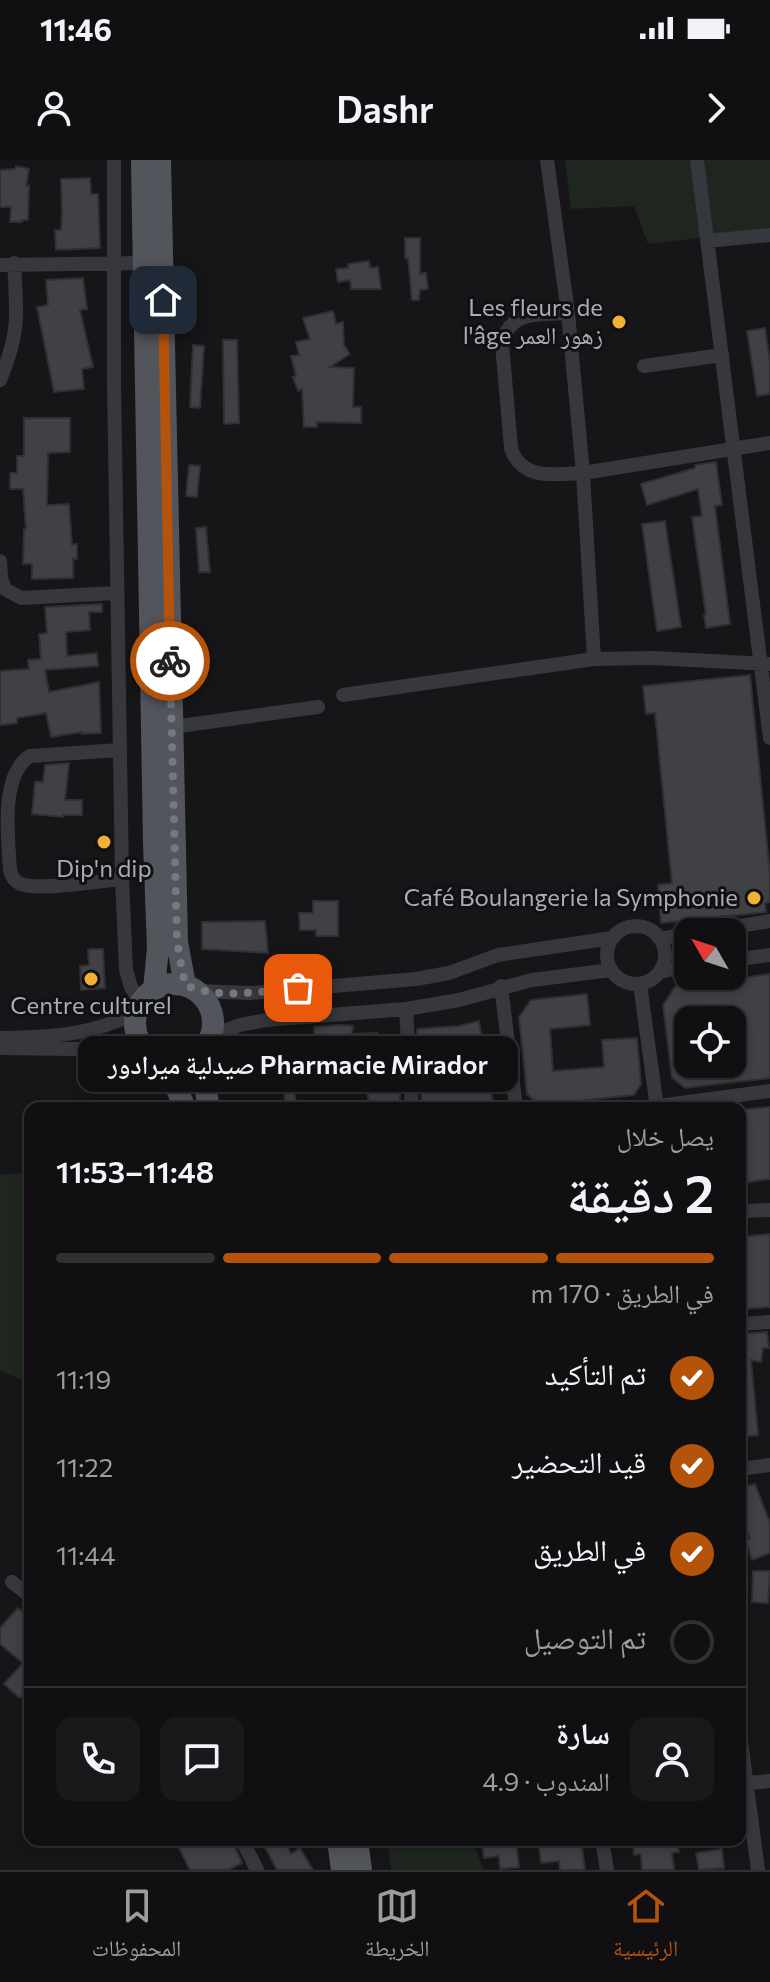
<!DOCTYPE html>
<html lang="ar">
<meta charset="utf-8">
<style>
:root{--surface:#101012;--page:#19191b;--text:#f1f3f6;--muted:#9c9d9f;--line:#303032;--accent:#b45309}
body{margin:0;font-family:Commissioner,"Noto Naskh Arabic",sans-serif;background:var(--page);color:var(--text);direction:rtl;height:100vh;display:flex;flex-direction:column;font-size:30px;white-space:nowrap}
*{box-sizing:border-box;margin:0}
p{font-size:26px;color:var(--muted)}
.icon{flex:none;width:44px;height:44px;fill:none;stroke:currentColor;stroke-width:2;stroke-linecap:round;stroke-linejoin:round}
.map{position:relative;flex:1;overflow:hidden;direction:ltr}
.sheet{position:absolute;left:24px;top:942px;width:722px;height:744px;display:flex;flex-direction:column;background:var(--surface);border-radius:16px;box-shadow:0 4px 12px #0003,0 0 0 2px var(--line);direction:rtl}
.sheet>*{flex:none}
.needle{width:52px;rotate:309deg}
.tools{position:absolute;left:674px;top:758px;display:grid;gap:16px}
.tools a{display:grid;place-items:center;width:72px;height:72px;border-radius:16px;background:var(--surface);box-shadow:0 4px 12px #0003,0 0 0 2px var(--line);font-size:40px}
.pin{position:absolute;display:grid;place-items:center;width:68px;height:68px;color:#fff;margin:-34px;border-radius:16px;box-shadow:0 4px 12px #0006}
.courier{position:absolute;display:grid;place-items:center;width:80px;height:80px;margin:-40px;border:6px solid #b45309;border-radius:50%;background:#fff;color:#222;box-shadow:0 2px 10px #0007}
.bubble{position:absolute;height:56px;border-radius:16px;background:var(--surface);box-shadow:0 4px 12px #0003,0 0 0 2px var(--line);font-size:26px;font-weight:600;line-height:56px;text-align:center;direction:rtl}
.head em{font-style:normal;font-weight:600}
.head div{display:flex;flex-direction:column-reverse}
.head{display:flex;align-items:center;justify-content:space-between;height:136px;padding:0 32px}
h1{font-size:52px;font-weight:600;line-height:60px}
.bar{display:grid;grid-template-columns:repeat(4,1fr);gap:12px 8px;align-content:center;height:96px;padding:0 32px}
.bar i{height:10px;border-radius:6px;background:var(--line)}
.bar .on{background:var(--accent)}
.bar p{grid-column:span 4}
.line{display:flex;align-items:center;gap:20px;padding:0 32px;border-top:2px solid var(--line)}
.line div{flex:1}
.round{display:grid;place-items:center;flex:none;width:84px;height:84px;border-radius:16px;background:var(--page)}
ol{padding:0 32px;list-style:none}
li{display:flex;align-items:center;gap:24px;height:88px}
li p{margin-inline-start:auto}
li .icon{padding:8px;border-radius:50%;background:var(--accent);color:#fff;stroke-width:4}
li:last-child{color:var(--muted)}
li i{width:44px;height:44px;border:4px solid var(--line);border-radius:50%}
.status{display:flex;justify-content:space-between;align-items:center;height:56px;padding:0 40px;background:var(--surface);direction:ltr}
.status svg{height:22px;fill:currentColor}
header{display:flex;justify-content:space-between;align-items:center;height:104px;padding:0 32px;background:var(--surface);font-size:36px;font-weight:600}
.tabs{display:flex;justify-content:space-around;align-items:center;height:112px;border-top:2px solid var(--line);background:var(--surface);font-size:22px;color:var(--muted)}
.tabs a{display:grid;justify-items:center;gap:4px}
.tabs .on{color:var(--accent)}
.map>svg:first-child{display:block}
.green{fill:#1e261f}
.building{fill:#404145;stroke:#303034;stroke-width:2;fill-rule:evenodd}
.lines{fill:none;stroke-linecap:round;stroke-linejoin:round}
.street{stroke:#37383d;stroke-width:14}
.primary{stroke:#53555c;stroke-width:22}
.done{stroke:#757880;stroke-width:8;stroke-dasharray:0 14.4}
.route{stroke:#b45309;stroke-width:10}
.poi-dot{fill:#f2b134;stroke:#111113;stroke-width:3}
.labels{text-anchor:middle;stroke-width:6;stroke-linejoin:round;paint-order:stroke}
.poi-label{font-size:24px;fill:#a8adb8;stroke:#111113;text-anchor:end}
</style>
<div class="status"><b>11:46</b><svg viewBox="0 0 49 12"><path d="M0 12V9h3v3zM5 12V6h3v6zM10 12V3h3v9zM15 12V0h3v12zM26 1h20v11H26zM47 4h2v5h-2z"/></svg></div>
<header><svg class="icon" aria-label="forward" viewBox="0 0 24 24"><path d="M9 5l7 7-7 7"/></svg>Dashr<svg class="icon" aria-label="person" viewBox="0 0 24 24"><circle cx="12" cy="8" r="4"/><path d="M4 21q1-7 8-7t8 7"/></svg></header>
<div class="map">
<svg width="770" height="1710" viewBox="0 0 770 1710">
<rect width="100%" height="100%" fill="#161618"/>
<path class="green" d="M565,0H770V70L648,84L634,46L571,49Z
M30,1012V1223L0,1211V1015Z
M387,1680H466L477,1691L483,1710H391Z"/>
<path class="building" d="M16,6L29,9L26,26H29L28,60H22V62H10L11,47H0V10L15,9Z
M90,18L91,34H98L100,88L56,90L55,70H61L62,52L61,19Z
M405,78H420V114L426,113L428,129L420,130L419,140H412L408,98H405Z
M369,101L370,108L378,107L381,129H351L350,120L338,122L336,109L348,108V104Z
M83,118L87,149L80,150L93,207L82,209L84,229L54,232L37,147L48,145L46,120Z
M333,151L336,164L343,162L344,185L350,194L330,207L354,208L353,247H361V263L316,262L317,267H304L302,229L298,231L293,217L296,216L291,196L299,195L296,182L310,179L303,158Z
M765,168L770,202V234L757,236L747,171Z
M223,180H237L239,263L224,264Z
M193,185L204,186L200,248L190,247Z
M24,258H70V292L48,293L47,345L69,344L72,385L77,384V399H73V418L32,419V404H23L24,369H26L23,329H10V313H17V296H24Z
M716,302L722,345L715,346L730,464L706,468L704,455H706L692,357L702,356L698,329L647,345L641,324L695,308V305Z
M189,305L200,306L197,337L186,336Z
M665,361L681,467L657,471L642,364Z
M206,367L210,412H199L196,368Z
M102,444V452H89L90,470L66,472L67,496L97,493L98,506L45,510L49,532L99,522L101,573L82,574V572L51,577L46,553L17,558V563L0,565V511L29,509L28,500L41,499L39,474L47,473L45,447Z
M750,515L770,715V742L765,743L766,752L661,763L658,725L672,723L655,553L646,554L643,526Z
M69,603L65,640H82V655H63V657L32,654L35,622H43L45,605Z
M313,741H338V776H316V770H300L299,753H313Z
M265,761L268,793L202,789V762Z
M88,789H103L105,828L81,830L80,806L89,805Z
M770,814V918L685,928L672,918L663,845L675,827ZM688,860H732V904H688Z
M587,834L590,865L550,869L553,911L604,907L602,880L637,878L641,924L634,935L539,945L527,934L519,857L531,840Z
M479,861L494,948H422L417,869L459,866Z
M340,865L353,866L352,874L377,873V909L400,907V948H369L366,912L356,913L355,903L322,900L293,903L296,948H285L282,886L314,884V867Z
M770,947V1019L748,1022L743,976H740V950Z
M770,1074V1147L740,1149V1077Z
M767,1172L769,1188H763L761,1202L751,1200L758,1275L740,1277V1174Z
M755,1324L770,1363V1393L752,1400L746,1380L750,1379L740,1343V1328Z
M753,1411H770L768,1443L752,1442Z
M18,1448L30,1458V1526L20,1538L4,1524L23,1503L0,1484V1468Z
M175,1680H232L242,1703L228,1710H190Z
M261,1680H284L291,1694L300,1688L313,1710H277Z
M482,1680H516L519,1707L500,1709L499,1696L484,1698Z
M557,1680H581L585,1710H560L559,1701L541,1703L539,1687L557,1685Z
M633,1680H677L679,1692L672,1693L674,1710H642L641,1694L634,1695Z
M722,1689L724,1708L699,1710L696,1693Z"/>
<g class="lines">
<path class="street" d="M114,0V223L122,719L126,810L131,827L141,843
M547,0L568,153L583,313L770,283
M697,0L770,578
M707,81L770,75
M0,105L143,103
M568,153C539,155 510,149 502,184L511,288C521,321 555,314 583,313L594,499L653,498L770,504
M644,206L722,195
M0,220C20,172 17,154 14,103
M0,401L1,418L5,429L21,438L116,433
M343,535L594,499
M172,567L318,547
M119,590L30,596C0,615 8,676 10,710C12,717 14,721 21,724C38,731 100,721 122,719
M607 795a29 29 0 1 1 58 0a29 29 0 1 1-58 0Z
M703,772L770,761
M660,779L688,774
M732,800L770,795
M660,812L688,806
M640,824L657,948
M501,826L516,948
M197,831L250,833L416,819L449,813L498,795L612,778
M406,849L412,948
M211,876L240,865L266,860L406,849L459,840L532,820L611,810
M0,878C48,877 93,876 136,852
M0,888L145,890
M643,948L770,931
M740,1051L770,1050
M740,1164L770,1162
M740,1309L770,1305
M12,1422L30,1436
M740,1574L758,1710
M740,1624L770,1621
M242,1680L257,1710
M602,1680L607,1710"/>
<path class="primary" d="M142,0L154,682L158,788L154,829
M160,0L177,782L185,825
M135 863a39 39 0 1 1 78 0a39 39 0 1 1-78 0Z
M199,893L209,948
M165,901L185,948
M338,1680L342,1710
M357,1680L361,1710"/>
</g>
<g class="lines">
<path class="done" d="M170,501L177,782L185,825C221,840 260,831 298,828"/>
<path class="route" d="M163,140L170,501"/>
</g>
<g class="poi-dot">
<circle cx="619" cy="162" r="8"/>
<circle cx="104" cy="682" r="8"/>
<circle cx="754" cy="738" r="8"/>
<circle cx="91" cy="819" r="8"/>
</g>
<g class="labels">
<g class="poi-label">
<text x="603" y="156">Les fleurs de<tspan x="603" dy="28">l'âge زهور العمر</tspan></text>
<text x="104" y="717" text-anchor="middle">Dip'n dip</text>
<text x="738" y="746">Café Boulangerie la Symphonie</text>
<text x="91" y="854" text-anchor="middle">Centre culturel</text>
</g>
</g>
</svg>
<div class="tools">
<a><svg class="needle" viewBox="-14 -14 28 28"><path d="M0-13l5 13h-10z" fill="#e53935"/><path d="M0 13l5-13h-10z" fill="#9c9d9f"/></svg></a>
<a><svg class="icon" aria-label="locate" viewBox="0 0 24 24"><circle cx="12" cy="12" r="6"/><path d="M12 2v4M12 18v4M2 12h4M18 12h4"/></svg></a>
</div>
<div class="pin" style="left:298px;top:828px;background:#ea580c"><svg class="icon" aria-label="bag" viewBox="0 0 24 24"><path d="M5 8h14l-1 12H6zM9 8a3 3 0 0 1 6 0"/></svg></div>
<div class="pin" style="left:163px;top:140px;background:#1f2937"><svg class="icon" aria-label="home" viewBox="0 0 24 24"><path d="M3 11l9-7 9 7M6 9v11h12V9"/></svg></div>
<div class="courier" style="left:170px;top:501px"><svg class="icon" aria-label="bike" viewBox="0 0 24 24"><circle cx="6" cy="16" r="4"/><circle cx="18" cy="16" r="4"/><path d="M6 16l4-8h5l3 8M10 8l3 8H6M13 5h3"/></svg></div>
<div class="bubble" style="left:78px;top:876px;width:440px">Pharmacie Mirador صيدلية ميرادور</div>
<section class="sheet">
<div class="head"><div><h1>2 دقيقة</h1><p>يصل خلال</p></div><em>11:48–11:53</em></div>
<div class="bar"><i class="on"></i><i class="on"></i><i class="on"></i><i></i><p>في الطريق · 170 m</p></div>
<ol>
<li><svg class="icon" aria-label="check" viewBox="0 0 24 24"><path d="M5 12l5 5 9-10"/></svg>تم التأكيد<p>11:19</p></li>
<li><svg class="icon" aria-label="check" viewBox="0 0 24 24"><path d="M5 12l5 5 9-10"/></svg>قيد التحضير<p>11:22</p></li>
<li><svg class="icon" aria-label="check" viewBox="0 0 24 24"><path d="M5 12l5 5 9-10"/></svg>في الطريق<p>11:44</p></li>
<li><i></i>تم التوصيل</li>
</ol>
<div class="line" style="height:144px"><a class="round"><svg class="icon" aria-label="person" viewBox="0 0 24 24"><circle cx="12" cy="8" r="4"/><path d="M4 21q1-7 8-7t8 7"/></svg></a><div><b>سارة</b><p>المندوب · 4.9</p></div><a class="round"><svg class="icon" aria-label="chat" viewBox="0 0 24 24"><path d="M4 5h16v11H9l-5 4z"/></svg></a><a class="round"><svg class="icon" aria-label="phone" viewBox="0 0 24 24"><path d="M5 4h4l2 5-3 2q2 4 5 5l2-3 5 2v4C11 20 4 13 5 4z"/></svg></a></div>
</section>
</div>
<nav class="tabs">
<a class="on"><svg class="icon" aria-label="home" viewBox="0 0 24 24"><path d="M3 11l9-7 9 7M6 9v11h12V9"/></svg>الرئيسية</a>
<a><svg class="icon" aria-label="map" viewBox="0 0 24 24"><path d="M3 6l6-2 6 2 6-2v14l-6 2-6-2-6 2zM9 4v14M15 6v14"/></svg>الخريطة</a>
<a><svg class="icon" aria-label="saved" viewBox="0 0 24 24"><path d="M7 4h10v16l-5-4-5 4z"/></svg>المحفوظات</a>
</nav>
